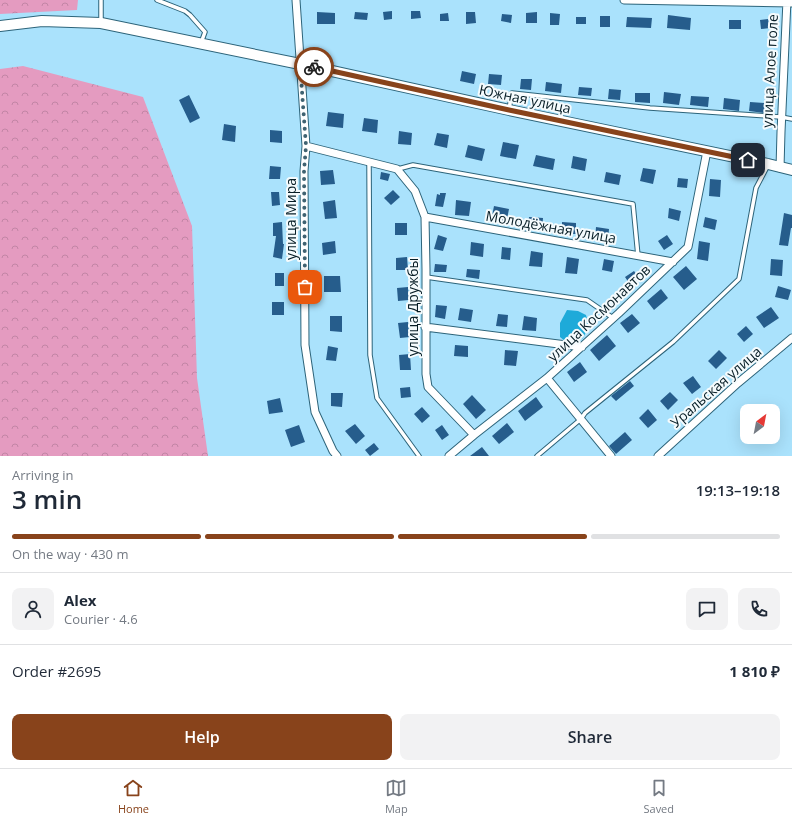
<!DOCTYPE html>
<meta charset="utf-8">
<style>
:root{--surface:#fff;--page:#f2f2f3;--text:#1f2937;--muted:#747a83;--line:#e0e1e3;--accent:#88431b}
body{margin:0;font-family:"Open Sans",sans-serif;background:var(--page);color:var(--text);height:100vh;display:flex;flex-direction:column;font-size:15px;white-space:nowrap}
*{box-sizing:border-box;margin:0}
p{font-size:13px;color:var(--muted)}
.icon{flex:none;width:22px;height:22px;fill:none;stroke:currentColor;stroke-width:2;stroke-linecap:round;stroke-linejoin:round}
.map{position:relative;height:456px;overflow:hidden}
.sheet{display:flex;flex-direction:column;background:var(--surface);flex:1}
.sheet>*{flex:none}
.needle{width:26px;rotate:32deg}
.fabs{position:absolute;left:740px;top:404px;display:grid;gap:8px}
.fabs a{display:grid;place-items:center;width:40px;height:40px;border-radius:8px;background:var(--surface);box-shadow:0 4px 16px #0002;font-size:20px}
.pin{position:absolute;display:grid;place-items:center;width:34px;height:34px;color:#fff;margin:-17px;border-radius:8px;box-shadow:0 2px 6px #0006}
.courier{position:absolute;display:grid;place-items:center;width:40px;height:40px;margin:-20px;border:3px solid #88431b;border-radius:50%;background:#fff;color:#222;box-shadow:0 1px 5px #0007}
.overview em{font-style:normal;font-weight:600}
.overview div{display:flex;flex-direction:column-reverse}
.overview{display:flex;align-items:center;justify-content:space-between;height:68px;padding:0 12px}
h1{font-size:26px;font-weight:600;line-height:30px}
.bar{display:grid;grid-template-columns:repeat(4,1fr);gap:6px 4px;align-content:center;height:48px;padding:0 12px}
.bar i{height:5px;border-radius:3px;background:var(--line)}
.bar .active{background:var(--accent)}
.bar p{grid-column:span 4}
.line{display:flex;align-items:center;gap:10px;padding:0 12px;border-top:1px solid var(--line)}
.line div{flex:1}
.round{display:grid;place-items:center;flex:none;width:42px;height:42px;border-radius:8px;background:var(--page)}
.action{display:flex;gap:8px;margin-top:auto;padding:8px 12px}
.action a{flex:1;height:46px;border-radius:8px;background:var(--accent);color:#fff;font-size:16px;font-weight:600;line-height:46px;text-align:center}
.action a+a{background:var(--page);color:var(--text)}
.tab-bar{display:flex;justify-content:space-around;align-items:center;height:56px;border-top:1px solid var(--line);background:var(--surface);font-size:11px;color:var(--muted)}
.tab-bar a{display:grid;justify-items:center;gap:2px}
.tab-bar .active{color:var(--accent)}
.map>svg:first-child{display:block}
.forest{fill:url(#forest-crowns)}
.water{fill:#1eaad9}
.building{fill:#265d8c}
.lines{fill:none;stroke-linecap:round;stroke-linejoin:round}
.service-casing{stroke:#2d647a;stroke-width:5.5}
.minor-casing{stroke:#2d647a;stroke-width:9}
.secondary-casing{stroke:#2d647a;stroke-width:12}
.service{stroke:#fff;stroke-width:3.5}
.minor{stroke:#fff;stroke-width:7}
.secondary{stroke:#fff;stroke-width:10}
.done{stroke:#3f6271;stroke-width:4;stroke-dasharray:0 7.2}
.route{stroke:#88431b;stroke-width:5}
.labels{text-anchor:middle;stroke-width:4;stroke-linejoin:round;paint-order:stroke}
.street-label{font-size:14px;fill:#061d26;stroke:#f5fbfd}
</style>
<div class="map">
<svg width="792" height="456" viewBox="0 0 792 456">
<defs>
<pattern id="forest-crowns" width="20" height="18" patternUnits="userSpaceOnUse"><rect width="20" height="18" fill="#e49bc0"/><path d="M2 6a3 3 0 1 1 6 0M12 15a3 3 0 1 1 6 0" fill="none" stroke="#c285a5"/></pattern>
</defs>
<rect width="100%" height="100%" fill="#aae2fc"/>
<path class="forest" d="M0,0H78L77,10L0,14Z
M23,66L143,97L192,226L197,378L208,456H0V69Z"/>
<path class="water" d="M567,310L578,311L586,315L589,326L583,338L571,346L560,337V323Z"/>
<path class="building" d="M392,11V19L384,20L383,12Z
M411,11H420L421,18L411,19Z
M317,12L335,13V24H317Z
M355,12L368,13L367,20L354,19Z
M466,12H475L476,23L466,24Z
M537,12V23H526V13Z
M448,13L449,21H440V14Z
M550,13L560,14L559,25H550Z
M502,14L512,15L511,23L501,21Z
M668,15L691,18L690,30L667,28Z
M600,16H610V27H600Z
M576,17H586V24H576Z
M627,17L652,18L651,28L626,27Z
M768,19L770,28L761,29L760,20Z
M729,20H741V29H729Z
M462,71L476,74L474,84L460,81Z
M489,74L502,75L501,85L488,84Z
M521,79H532L531,90L520,89Z
M546,82L562,84L561,93L545,91Z
M579,87L592,88L591,96L578,95Z
M609,89L621,90L620,100L608,99Z
M664,92L681,94L679,105L663,103Z
M635,93H650V103L635,102Z
M189,95L200,118L190,123L179,100Z
M691,96L709,97L708,107L690,105Z
M724,98L740,100L739,111L723,109Z
M750,102L765,103L764,113L749,111Z
M328,112L344,114L343,128L326,126Z
M364,118L378,120L377,133L362,131Z
M224,124L236,126L235,142L222,140Z
M270,130L282,131V143L270,142Z
M399,131L412,133L411,145L398,144Z
M437,133L449,135L447,148L434,145Z
M503,142L519,145L516,159L500,156Z
M468,145L485,149L482,161L465,157Z
M536,155L555,159L553,170L533,166Z
M573,156L587,159L585,171L571,168Z
M270,166L281,167L280,179H269Z
M643,168L656,170L653,184L640,181Z
M333,170L335,184L321,185L320,171Z
M381,172L390,174L388,181L380,179Z
M606,172L621,175L619,185L604,182Z
M678,178L688,179L687,188L677,187Z
M710,179L721,180L720,197L709,196Z
M393,190L400,197L391,205L384,198Z
M271,192H279L280,205L272,206Z
M440,193H446L443,207L435,206L437,194L440,195Z
M335,200L337,218L325,219L323,202Z
M456,200L471,202L469,216L455,215Z
M494,206L509,209L506,224L491,221Z
M669,208L681,211L679,221L668,218Z
M784,213L792,215V228H791L788,246L779,245Z
M529,217L543,218L542,230L528,229Z
M705,217L717,220L715,230L703,227Z
M282,222L283,244H284L282,259L273,257L276,236H273V223Z
M562,222L576,223V234H562Z
M395,223H407V235H395Z
M596,227L609,229L608,241L595,240Z
M438,235L447,238L443,251L434,249Z
M667,235L673,244L664,250L658,241Z
M335,241L336,253L323,255L322,243Z
M699,241L710,243L708,261L697,259Z
M471,242L484,244L483,257L470,255Z
M502,247L511,248L510,260L501,259Z
M531,251L543,253L542,267L529,266Z
M407,257L408,270H396V258Z
M567,257L579,259L577,274L565,273Z
M604,259L614,261L612,272L602,270Z
M771,259L783,260L782,276L770,275Z
M435,264L447,265L446,272H434Z
M686,266L697,279L684,290L673,277Z
M467,269L480,270L479,279L466,277Z
M634,271L640,279L631,286L625,277Z
M275,273H284V286H275Z
M324,276H340L341,292H324Z
M778,286L791,290L788,300L775,297Z
M408,287L409,300L398,301L397,288Z
M661,289L668,298L654,310L647,301Z
M272,302H284V315H272Z
M436,305L447,306L445,319L435,317Z
M771,307L779,318L764,328L756,317Z
M460,308L473,310L471,322L458,320Z
M498,314L508,315L507,327L496,326Z
M632,314L640,323L628,333L620,323Z
M330,316H342V332L330,331Z
M524,316L537,318L536,331L522,330Z
M408,322L410,337L400,338L398,323Z
M746,326L753,334L744,342L737,334Z
M607,335L616,346L599,361L590,350Z
M455,345L468,346V357L454,356Z
M328,346L338,348L336,361L326,360Z
M505,350L518,351L516,366L504,365Z
M719,350L727,358L716,369L708,361Z
M410,354L411,370H400L399,355Z
M580,362L587,372L574,382L567,372Z
M693,376L701,387L692,394L683,383Z
M630,381L634,386L616,401L611,396Z
M410,387L411,397L401,398L400,388Z
M670,392L678,400L668,410L660,401Z
M331,393H343L342,407L331,406Z
M472,395L486,410L476,419L463,404Z
M536,397L543,407L525,421L518,411Z
M280,398L283,412L269,414L267,401Z
M422,407L430,416L422,423L414,414Z
M648,409L657,420L648,428L639,418Z
M507,423L514,432L499,444L492,436Z
M355,424L365,436L356,444L345,431Z
M299,425L305,442L291,447L285,430Z
M442,425L449,435L442,440L435,430Z
M625,432L632,440L616,454L609,446Z
M374,443L379,449L370,456L365,450Z
M482,447L489,456H470Z"/>
<g class="lines">
<defs>
<path id="service" d="M101,0V23
M157,0L185,11L190,15L205,32L201,43
M509,109L512,93L650,108L781,117L792,119
M369,162L370,355L377,398L419,456
M398,169L413,165L633,204L638,256
M426,277L587,300L613,318
M537,456L581,419L585,413L673,342L739,279L756,188L768,165"/>
<path id="minor" d="M296,0L306,146L304,171L305,345L315,412L333,451L337,456
M624,0L792,3
M306,146L397,169L415,191L425,217L426,269V374L428,387L474,435
M780,168L781,132L787,0
M425,217L673,262
M425,327L582,347
M547,378L611,456
M449,456L474,435L547,378L619,313L688,247L707,151
M658,456L738,383L792,338"/>
<path id="secondary" d="M0,26L42,21L101,23L300,64L509,110L768,164L792,170"/>
</defs>
<use href="#service" class="service-casing"/>
<use href="#minor" class="minor-casing"/>
<use href="#secondary" class="secondary-casing"/>
<use href="#service" class="service"/>
<use href="#minor" class="minor"/>
<use href="#secondary" class="secondary"/>
</g>
<g class="lines">
<path class="done" d="M305,287L304,171L306,146L300,64L314,67"/>
<path class="route" d="M314,67L509,110L748,160"/>
</g>
<g class="labels">
<g class="street-label">
<text transform="translate(770 71) rotate(-87)" y="5">улица Алое поле</text>
<text transform="translate(525 99) rotate(12)" y="5">Южная улица</text>
<text transform="translate(291 219) rotate(-90)" y="5">улица Мира</text>
<text transform="translate(551 227) rotate(10)" y="5">Молодёжная улица</text>
<text transform="translate(413 307) rotate(-90)" y="5">улица Дружбы</text>
<text transform="translate(599 313) rotate(-43)" y="5">улица Космонавтов</text>
<text transform="translate(716 387) rotate(-41)" y="5">Уральская улица</text>
</g>
</g>
</svg>
<div class="fabs">
<a><svg class="needle" viewBox="-14 -14 28 28"><path d="M0-13l5 13h-10z" fill="#e53935"/><path d="M0 13l5-13h-10z" fill="#747a83"/></svg></a>
</div>
<div class="pin" style="left:305px;top:287px;background:#ea580c"><svg class="icon" aria-label="bag" viewBox="0 0 24 24"><path d="M5 8h14l-1 12H6zM9 8a3 3 0 0 1 6 0"/></svg></div>
<div class="pin" style="left:748px;top:160px;background:#1f2937"><svg class="icon" aria-label="home" viewBox="0 0 24 24"><path d="M3 11l9-7 9 7M6 9v11h12V9"/></svg></div>
<div class="courier" style="left:314px;top:67px"><svg class="icon" aria-label="bike" viewBox="0 0 24 24"><circle cx="6" cy="16" r="4"/><circle cx="18" cy="16" r="4"/><path d="M6 16l4-8h5l3 8M10 8l3 8H6M13 5h3"/></svg></div>
</div>
<section class="sheet">
<div class="overview"><div><h1>3 min</h1><p>Arriving in</p></div><em>19:13–19:18</em></div>
<div class="bar"><i class="active"></i><i class="active"></i><i class="active"></i><i></i><p>On the way · 430 m</p></div>
<div class="line" style="height:72px"><a class="round"><svg class="icon" aria-label="person" viewBox="0 0 24 24"><circle cx="12" cy="8" r="4"/><path d="M4 21q1-7 8-7t8 7"/></svg></a><div><b>Alex</b><p>Courier · 4.6</p></div><a class="round"><svg class="icon" aria-label="chat" viewBox="0 0 24 24"><path d="M4 5h16v11H9l-5 4z"/></svg></a><a class="round"><svg class="icon" aria-label="phone" viewBox="0 0 24 24"><path d="M5 4h4l2 5-3 2q2 4 5 5l2-3 5 2v4C11 20 4 13 5 4z"/></svg></a></div>
<div class="line" style="height:52px"><div>Order #2695</div><b>1 810 ₽</b></div>
<div class="action"><a>Help</a><a>Share</a></div>
</section>
<nav class="tab-bar">
<a class="active"><svg class="icon" aria-label="home" viewBox="0 0 24 24"><path d="M3 11l9-7 9 7M6 9v11h12V9"/></svg>Home</a>
<a><svg class="icon" aria-label="map" viewBox="0 0 24 24"><path d="M3 6l6-2 6 2 6-2v14l-6 2-6-2-6 2zM9 4v14M15 6v14"/></svg>Map</a>
<a><svg class="icon" aria-label="saved" viewBox="0 0 24 24"><path d="M7 4h10v16l-5-4-5 4z"/></svg>Saved</a>
</nav>
